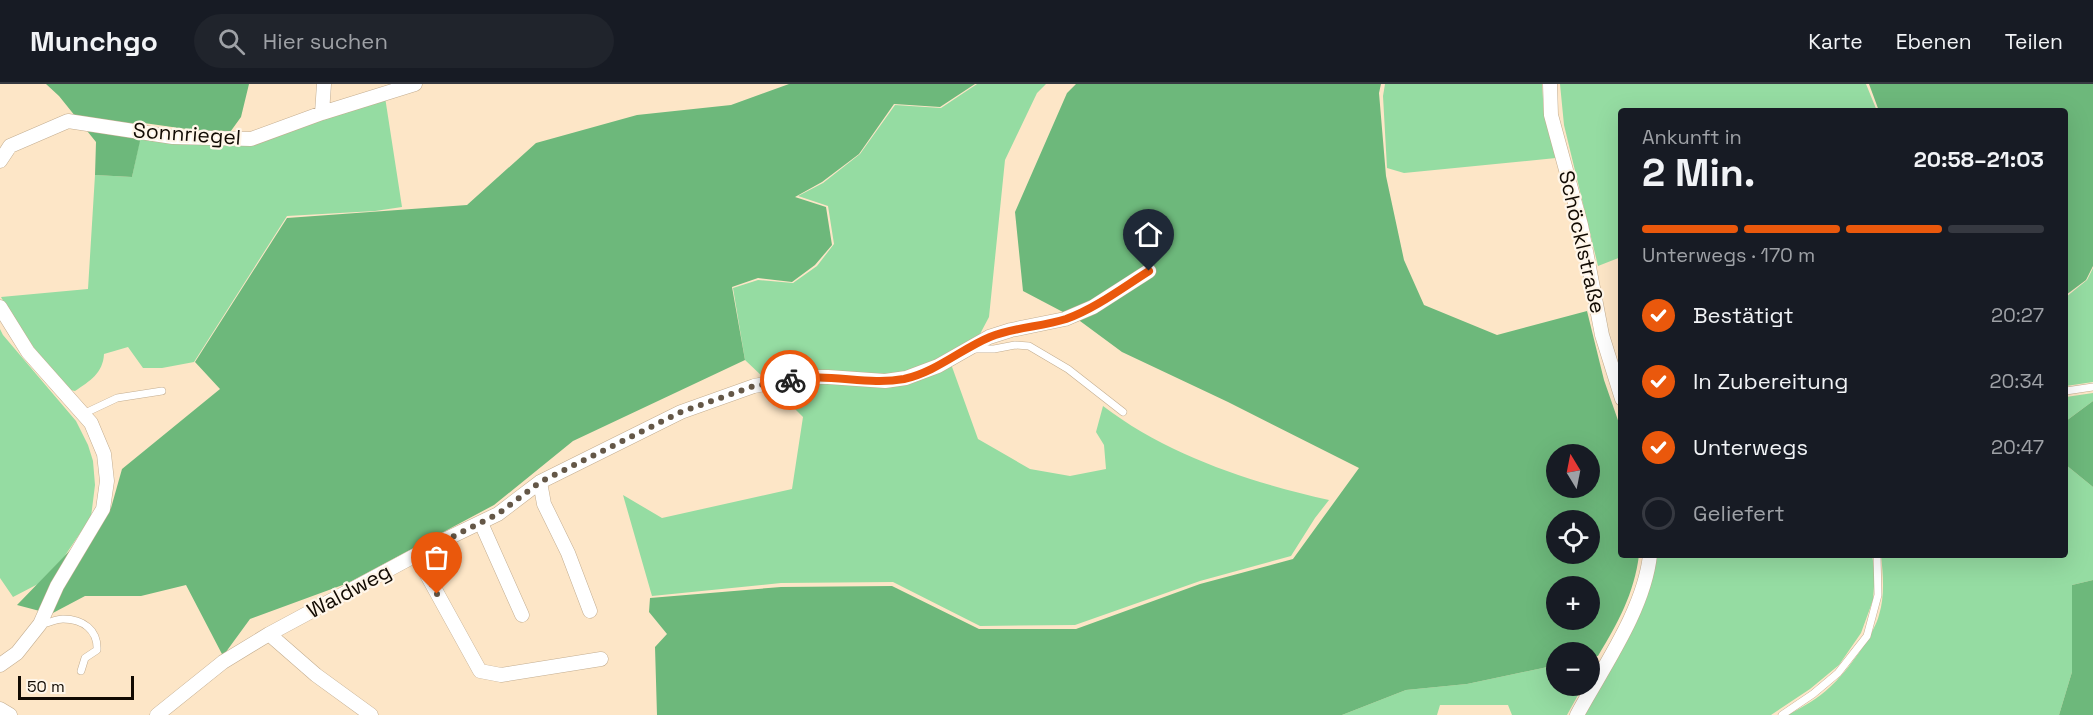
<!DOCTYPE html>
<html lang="de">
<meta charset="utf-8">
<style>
:root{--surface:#171b24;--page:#20242c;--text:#f1f3f6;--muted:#9ea1a6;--line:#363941;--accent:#ea580c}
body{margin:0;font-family:"Space Grotesk",sans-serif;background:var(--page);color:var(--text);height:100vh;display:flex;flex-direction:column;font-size:22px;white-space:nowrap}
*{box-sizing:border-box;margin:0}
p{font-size:20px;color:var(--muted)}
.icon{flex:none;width:33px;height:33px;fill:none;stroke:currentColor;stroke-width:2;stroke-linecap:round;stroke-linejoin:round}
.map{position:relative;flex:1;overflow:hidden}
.panel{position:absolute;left:1618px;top:24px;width:450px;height:450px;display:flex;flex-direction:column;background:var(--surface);border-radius:6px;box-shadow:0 6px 24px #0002}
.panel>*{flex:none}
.needle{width:39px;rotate:350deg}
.tools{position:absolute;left:1546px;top:360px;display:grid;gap:12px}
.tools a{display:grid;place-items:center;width:54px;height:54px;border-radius:50%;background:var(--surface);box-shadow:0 6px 24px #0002;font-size:30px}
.scale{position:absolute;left:18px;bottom:15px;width:116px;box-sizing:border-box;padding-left:6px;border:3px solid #110a02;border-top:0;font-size:16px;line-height:21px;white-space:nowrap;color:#110a02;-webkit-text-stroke:4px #fff6e9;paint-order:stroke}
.pin{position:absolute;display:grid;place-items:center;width:51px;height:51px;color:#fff;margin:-62px -26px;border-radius:50% 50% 50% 0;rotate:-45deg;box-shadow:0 0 6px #0007}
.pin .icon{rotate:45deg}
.courier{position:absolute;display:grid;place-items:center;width:60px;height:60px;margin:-30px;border:4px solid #ea580c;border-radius:50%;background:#fff;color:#222;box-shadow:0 2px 8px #0007}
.head em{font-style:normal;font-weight:600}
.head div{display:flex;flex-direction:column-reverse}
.head{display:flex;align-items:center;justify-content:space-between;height:102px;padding:0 24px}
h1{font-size:39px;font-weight:600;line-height:45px}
.bar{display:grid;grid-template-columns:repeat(4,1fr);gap:9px 6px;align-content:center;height:72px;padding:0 24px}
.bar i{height:8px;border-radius:4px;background:var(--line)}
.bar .current{background:var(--accent)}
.bar p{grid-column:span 4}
ol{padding:0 24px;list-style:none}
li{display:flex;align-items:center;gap:18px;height:66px}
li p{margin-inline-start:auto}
li .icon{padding:6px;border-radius:50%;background:var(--accent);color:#fff;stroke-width:4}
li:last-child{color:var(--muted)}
li i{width:33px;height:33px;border:3px solid var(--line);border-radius:50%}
header{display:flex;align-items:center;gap:36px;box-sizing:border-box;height:84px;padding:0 30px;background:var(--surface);border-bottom:2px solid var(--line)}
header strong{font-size:28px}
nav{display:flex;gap:33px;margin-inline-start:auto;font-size:21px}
.search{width:420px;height:54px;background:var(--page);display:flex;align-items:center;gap:15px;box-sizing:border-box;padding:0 21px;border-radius:33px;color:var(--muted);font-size:22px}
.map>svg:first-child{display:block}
.green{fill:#95dca2}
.forest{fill:#6db87b;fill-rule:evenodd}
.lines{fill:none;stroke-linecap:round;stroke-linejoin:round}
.lane-casing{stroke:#c3ad90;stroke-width:8}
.street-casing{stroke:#c3ad90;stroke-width:15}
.lane{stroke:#fff;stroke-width:7}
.street{stroke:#fff;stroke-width:14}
.done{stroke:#645747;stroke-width:6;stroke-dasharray:0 10.8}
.route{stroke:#ea580c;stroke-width:8}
.labels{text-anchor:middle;stroke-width:4.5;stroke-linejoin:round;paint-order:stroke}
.street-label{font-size:21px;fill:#110a02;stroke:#fff6e9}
</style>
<header>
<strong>Munchgo</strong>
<div class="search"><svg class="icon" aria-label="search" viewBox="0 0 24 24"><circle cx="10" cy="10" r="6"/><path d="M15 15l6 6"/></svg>Hier suchen</div>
<nav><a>Karte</a><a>Ebenen</a><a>Teilen</a></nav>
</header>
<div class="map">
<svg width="2093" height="631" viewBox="0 0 2093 631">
<rect width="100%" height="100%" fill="#fde6c7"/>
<path class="green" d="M977,0H1046L1037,9L1005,76L989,233L980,250L957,267L902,291L764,294L745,276L733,204L758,196L793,199L817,182L834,160L828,122L798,112L823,99L860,70L895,21L941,24Z
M1385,0H1542L1544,30L1556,74L1404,89L1387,84L1383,12Z
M1560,0H1866L1877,27H1622L1621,173L1598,182L1564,41Z
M385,13L402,123L375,127L287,132L194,278L162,284H143L128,263L104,270C103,289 90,297 75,307L70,306C43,276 20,249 1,213L88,205L95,91L132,93L141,50L232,60Z
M2093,184V298L2066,302V213L2087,196Z
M0,245L3,251L76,337L88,361L93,377L95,401L91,433L64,473L38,500L13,513L0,494Z
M951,280L978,355L1030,385L1070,392L1106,385L1104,361L1096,348L1103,322C1167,371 1252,399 1329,416L1315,434L1291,472L1200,497L1075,541L980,542L893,498L781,499L652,512L623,411L662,434L792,405L803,333L771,301L853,297Z
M2093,309V317L2066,337V313Z
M2066,381L2093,403V496L2072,501V588L2059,631H1788C1802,623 1818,615 1830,603C1846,589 1874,551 1879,531C1885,512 1883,490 1881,471H2066Z
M1656,471H1872L1875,489L1873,516L1861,549L1839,581L1810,605L1771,631H1581Z
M1557,581V602H1583L1567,631H1512L1508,621H1440L1437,631H1342L1406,606L1467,600Z"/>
<path class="forest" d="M46,0H249L241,33L228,51L144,39L132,93L95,91L96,58L59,12Z
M789,0H975L940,23L894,20L859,70L822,98L795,113L826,123L832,161L815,181L792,198L758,194L732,203L745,276L573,357L494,421L348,499L250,535L223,572L186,501L141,512H85L51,530L17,521L111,424L122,385L220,305L195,278L287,134L467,121L536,59L637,31L731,21Z
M1076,0H1381L1379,9L1386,92L1404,176L1424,221L1497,251L1587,227L1604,296L1621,345L1622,471H1639C1634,510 1618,539 1598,572L1590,574V568H1557V581L1467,600L1406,606L1342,631H657L655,563L667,550L649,528L650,514L781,503L892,502L979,545H1076L1200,500L1293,475L1359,384L1228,318L1122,268L1080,237L1023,207L1015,128L1067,9ZM1557,370H1590V404H1557ZM1557,436H1590V470H1557ZM1557,502H1590V536H1557Z
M1869,0H2093V182L2086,196L2066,211V27H1879Z
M2093,317V403L2066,381V337Z
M2093,496V631H2059L2072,588V501Z"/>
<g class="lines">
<defs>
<path id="lane" d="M974,265H994L1015,261L1029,262L1068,285L1123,328
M2066,307L2093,303
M83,330L117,314L162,307
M40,540C48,540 55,535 63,535C83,535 98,546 97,566L85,574L81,587
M1782,631L1813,610L1838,589L1867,552L1878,511L1877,471"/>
<path id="street" d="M1550,0L1551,31L1581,141L1602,251L1622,315
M322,29L324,0
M0,77L10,62L68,37L173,53L251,55L322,29L415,0
M0,223L28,268L91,339L104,370L107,397L103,425L57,502L40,540L17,569L0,581
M540,398L544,420L568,469L590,527
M481,439L522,531
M416,471L480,587L501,591L601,575
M269,550L316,591L371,631
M0,625L10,631
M157,631L223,578L269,550L442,457L498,430L540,398L681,328L754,302L802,293H828L885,297L906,294L938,282L989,253L1011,246L1065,235L1093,223L1149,187
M1577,631C1603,583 1644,526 1650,471"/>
</defs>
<use href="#lane" class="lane-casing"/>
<use href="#street" class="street-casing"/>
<use href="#lane" class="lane"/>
<use href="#street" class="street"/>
</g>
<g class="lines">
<path class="done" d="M437,510L416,471L498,430L540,398L681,328L754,302L790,296"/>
<path class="route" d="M790,296C828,288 866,302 904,295C936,288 961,265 990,253C1014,243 1041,243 1066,235C1096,224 1122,204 1149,187"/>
</g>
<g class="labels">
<g class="street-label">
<text transform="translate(187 50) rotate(4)" y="7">Sonnriegel</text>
<text transform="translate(1582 158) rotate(77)" y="7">Schöcklstraße</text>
<text transform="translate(349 507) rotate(-28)" y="7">Waldweg</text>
</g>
</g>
</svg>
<div class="tools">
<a><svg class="needle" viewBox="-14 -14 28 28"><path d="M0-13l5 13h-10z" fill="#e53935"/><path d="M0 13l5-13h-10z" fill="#9ea1a6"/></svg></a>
<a><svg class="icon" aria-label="locate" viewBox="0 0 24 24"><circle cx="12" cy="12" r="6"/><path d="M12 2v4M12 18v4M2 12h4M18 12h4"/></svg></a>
<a>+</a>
<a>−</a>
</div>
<div class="scale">50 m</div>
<div class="pin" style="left:437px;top:510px;background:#ea580c"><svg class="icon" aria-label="bag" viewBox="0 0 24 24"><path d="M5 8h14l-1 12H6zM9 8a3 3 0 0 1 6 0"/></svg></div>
<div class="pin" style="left:1149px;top:187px;background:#1f2937"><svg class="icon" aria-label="home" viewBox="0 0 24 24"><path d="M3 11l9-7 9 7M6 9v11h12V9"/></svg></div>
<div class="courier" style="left:790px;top:296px"><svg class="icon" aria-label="bike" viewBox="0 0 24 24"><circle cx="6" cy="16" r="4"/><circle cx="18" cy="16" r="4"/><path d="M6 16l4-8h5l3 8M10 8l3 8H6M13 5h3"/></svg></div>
<section class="panel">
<div class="head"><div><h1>2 Min.</h1><p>Ankunft in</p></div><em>20:58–21:03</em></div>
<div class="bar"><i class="current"></i><i class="current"></i><i class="current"></i><i></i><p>Unterwegs · 170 m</p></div>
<ol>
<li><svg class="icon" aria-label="check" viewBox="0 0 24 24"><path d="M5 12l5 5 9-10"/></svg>Bestätigt<p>20:27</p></li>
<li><svg class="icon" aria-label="check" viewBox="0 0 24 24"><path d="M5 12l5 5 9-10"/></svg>In Zubereitung<p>20:34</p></li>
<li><svg class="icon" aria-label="check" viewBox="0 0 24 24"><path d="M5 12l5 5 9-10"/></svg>Unterwegs<p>20:47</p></li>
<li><i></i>Geliefert</li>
</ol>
</section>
</div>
